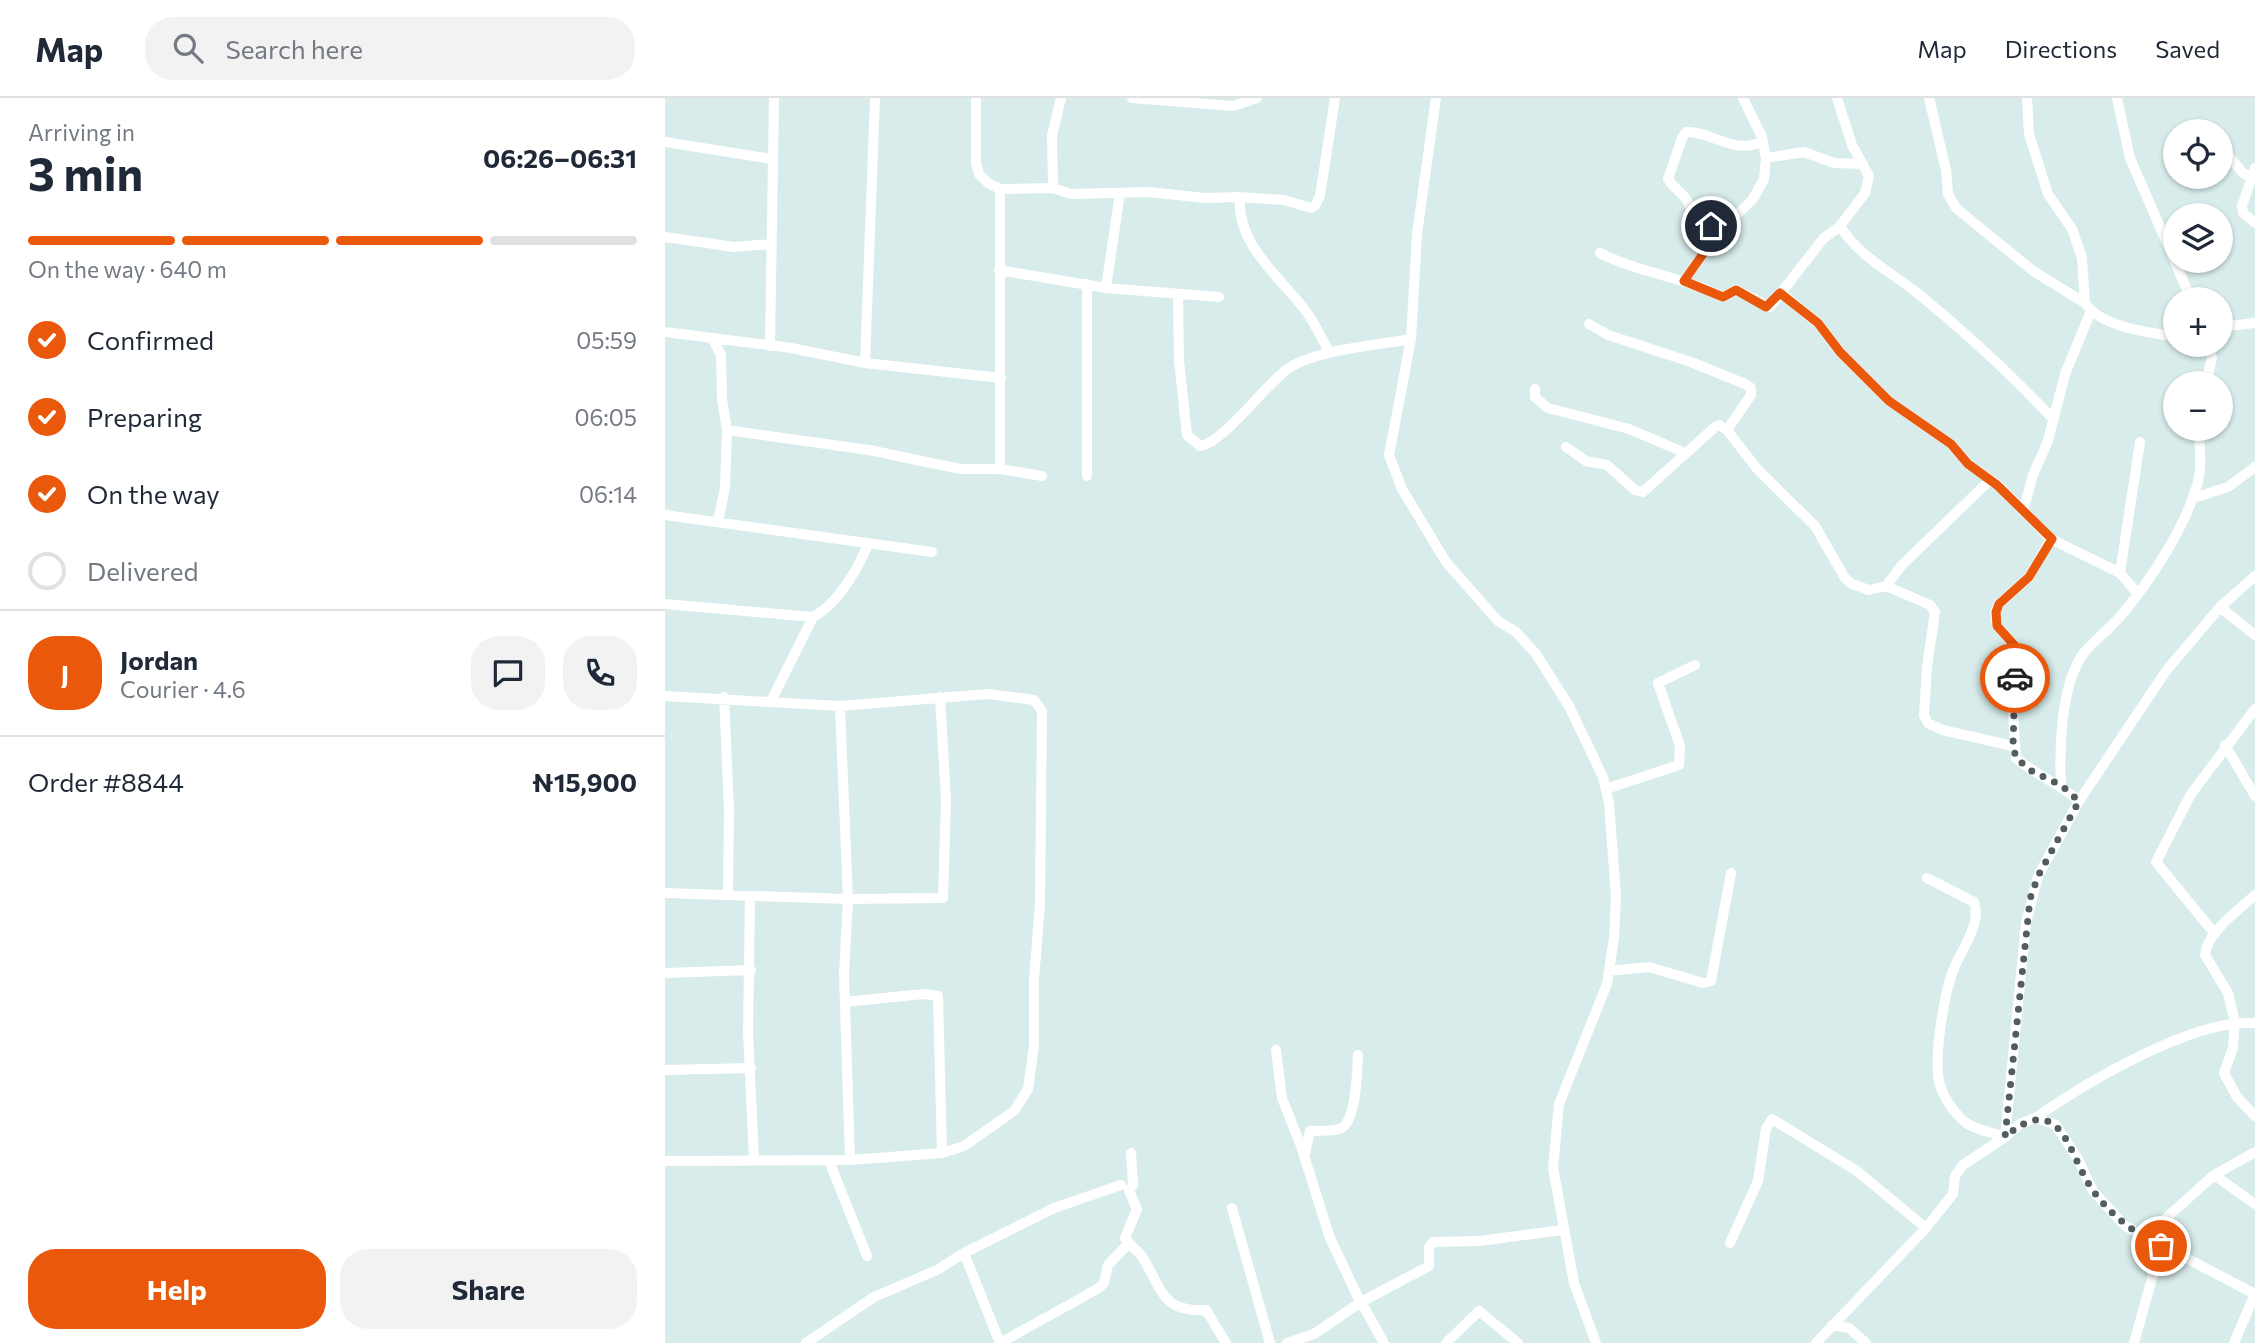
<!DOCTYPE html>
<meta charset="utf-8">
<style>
:root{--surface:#fff;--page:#f2f2f3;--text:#1f2937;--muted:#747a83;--line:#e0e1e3;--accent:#ea580c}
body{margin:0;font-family:Commissioner,sans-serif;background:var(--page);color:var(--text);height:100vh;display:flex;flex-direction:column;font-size:26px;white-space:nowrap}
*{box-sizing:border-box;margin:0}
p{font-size:23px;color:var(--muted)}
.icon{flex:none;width:38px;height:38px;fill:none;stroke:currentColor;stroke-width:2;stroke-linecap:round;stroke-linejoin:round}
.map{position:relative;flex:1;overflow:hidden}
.details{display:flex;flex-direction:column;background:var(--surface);width:665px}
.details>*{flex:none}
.buttons{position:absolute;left:1498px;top:21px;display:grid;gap:14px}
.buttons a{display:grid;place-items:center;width:70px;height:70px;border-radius:50%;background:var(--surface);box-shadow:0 2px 5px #0004;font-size:35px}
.pin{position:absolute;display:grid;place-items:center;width:60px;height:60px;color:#fff;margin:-30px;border:4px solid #fff;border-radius:50%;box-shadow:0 2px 7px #0007}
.courier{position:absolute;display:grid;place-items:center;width:70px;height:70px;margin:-35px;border:5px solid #ea580c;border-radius:50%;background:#fff;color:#222;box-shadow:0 2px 9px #0007}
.overview em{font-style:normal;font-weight:700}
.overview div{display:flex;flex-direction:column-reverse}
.overview{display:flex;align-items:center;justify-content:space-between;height:119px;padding:0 28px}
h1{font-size:46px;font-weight:700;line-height:52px}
.bar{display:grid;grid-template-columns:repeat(4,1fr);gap:10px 7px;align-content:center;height:84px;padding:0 28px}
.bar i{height:9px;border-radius:5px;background:var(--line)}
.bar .on{background:var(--accent)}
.bar p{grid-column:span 4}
.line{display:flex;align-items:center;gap:18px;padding:0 28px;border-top:2px solid var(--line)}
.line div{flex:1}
.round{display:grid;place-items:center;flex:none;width:74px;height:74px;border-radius:28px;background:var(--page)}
ol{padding:0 28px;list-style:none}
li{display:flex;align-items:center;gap:21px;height:77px}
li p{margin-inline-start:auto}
li .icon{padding:7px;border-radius:50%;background:var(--accent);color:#fff;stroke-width:4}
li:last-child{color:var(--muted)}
li i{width:38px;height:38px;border:4px solid var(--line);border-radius:50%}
.primary-button{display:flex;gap:14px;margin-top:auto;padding:14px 28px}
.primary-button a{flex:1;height:80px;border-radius:28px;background:var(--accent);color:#fff;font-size:28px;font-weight:700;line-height:80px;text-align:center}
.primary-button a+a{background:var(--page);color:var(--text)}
header{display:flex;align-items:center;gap:42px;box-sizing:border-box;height:98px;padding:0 35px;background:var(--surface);border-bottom:2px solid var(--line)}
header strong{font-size:33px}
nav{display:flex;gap:38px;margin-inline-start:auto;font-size:24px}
.search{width:490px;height:63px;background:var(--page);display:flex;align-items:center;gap:18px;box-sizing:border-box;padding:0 24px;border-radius:28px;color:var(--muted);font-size:26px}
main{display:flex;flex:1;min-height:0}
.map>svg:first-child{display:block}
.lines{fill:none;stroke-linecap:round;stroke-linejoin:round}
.minor{stroke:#fff;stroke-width:10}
.done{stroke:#525e5e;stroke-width:7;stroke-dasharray:0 12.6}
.route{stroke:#ea580c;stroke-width:9}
</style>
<header>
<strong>Map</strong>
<div class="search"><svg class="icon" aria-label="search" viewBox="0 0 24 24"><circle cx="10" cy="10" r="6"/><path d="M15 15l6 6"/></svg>Search here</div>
<nav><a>Map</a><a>Directions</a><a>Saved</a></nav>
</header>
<main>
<section class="details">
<div class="overview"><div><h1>3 min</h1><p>Arriving in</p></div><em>06:26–06:31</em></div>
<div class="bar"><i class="on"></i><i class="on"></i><i class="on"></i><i></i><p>On the way · 640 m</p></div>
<ol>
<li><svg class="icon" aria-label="check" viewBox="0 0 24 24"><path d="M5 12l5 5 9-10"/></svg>Confirmed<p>05:59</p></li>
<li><svg class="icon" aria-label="check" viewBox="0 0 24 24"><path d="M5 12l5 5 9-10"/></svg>Preparing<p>06:05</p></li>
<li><svg class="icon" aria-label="check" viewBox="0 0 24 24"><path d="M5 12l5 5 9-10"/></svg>On the way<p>06:14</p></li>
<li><i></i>Delivered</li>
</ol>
<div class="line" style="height:126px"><b class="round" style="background:var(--accent);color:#fff">J</b><div><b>Jordan</b><p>Courier · 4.6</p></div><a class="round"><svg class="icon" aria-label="chat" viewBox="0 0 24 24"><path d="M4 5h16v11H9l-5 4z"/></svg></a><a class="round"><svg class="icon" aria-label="phone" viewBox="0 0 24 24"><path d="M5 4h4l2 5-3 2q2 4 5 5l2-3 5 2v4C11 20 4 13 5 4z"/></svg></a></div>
<div class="line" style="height:91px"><div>Order #8844</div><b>₦15,900</b></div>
<div class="primary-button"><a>Help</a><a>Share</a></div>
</section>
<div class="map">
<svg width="1590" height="1245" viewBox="0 0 1590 1245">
<rect width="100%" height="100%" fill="#d7eceb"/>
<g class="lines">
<path class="minor" d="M311,0V64L314,76L323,85L335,91L388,90L406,96L484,94L540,100L575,99L619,102L646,110L650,108L655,98L670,0
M467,0L568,8L592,0
M771,0L752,136L746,241L724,357L737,391L781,464L833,523L851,534L871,556L904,608L938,679L944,705L951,798L949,840L942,886L894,1006L888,1070L909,1185L931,1245
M1172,0L1187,47L1204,78L1200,95L1175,128
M1264,0L1281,72L1283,96L1291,110L1368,173L1420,205C1436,229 1483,235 1510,238
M1362,0L1364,36L1383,96L1407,131L1417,160L1420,205
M1452,0L1465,60L1526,201
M0,44L107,61
M1556,49L1578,75L1586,79
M1101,60L1139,54L1169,65L1198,66
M1590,70L1577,108L1578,115L1590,125
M388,90L387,38L396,0
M335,91V371
M575,99C571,146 614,178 641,213C650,226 657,241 665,255
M1052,136L1046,128L1027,118C1023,94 1014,98 1003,81L1017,40L1021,34C1046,33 1069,57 1096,44
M0,139L69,149L106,146
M935,155C974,175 1019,179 1058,199L1071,192L1105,209L1158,141L1175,128C1194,159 1228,175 1256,198C1302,236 1348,278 1388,321
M334,172L441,190L554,199
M1019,183L1052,136L1088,101L1099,81L1101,60L1097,39L1078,0
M422,186V378
M441,190L455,95
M1116,195L1153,225L1175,254L1224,303L1286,346L1303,366L1333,387L1386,441L1455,475L1472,495
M513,196L514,263L522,337L535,348C560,344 599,287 624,270C651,252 713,247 746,241
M924,226L943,237L1026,264L1080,286L1086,290V297L1062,332
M1556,229L1590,225
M0,234L126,250L200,265L336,280
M47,240L56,257L57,301L62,332L60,390L53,423
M105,248L109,0
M200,265L210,0
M1541,285L1547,260L1544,247
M870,291V299L883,310L964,331L1018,354
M62,332L204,352L295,371H335L377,378
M901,349L921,363L942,367L970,392L978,394L1049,330L1054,327L1062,332L1093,372L1150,428L1180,480L1187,486L1204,492L1221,488L1265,507L1270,514L1262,569L1259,618L1263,625L1277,632L1348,648
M1528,400L1563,389L1590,369
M1358,413L1368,377L1383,343L1400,276L1426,213
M0,417L267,454
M1386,441L1364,479L1334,506L1330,514L1332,528L1351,549L1348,614L1351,660C1370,677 1394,685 1414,703
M1455,475L1475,344
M1221,488L1237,467L1325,382
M0,506L148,519
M1555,509L1590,537
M0,598L175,608L323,596L369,602L377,613L375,806L369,882V948L363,991L349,1013L299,1048L277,1055L185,1062L0,1063
M59,599L64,711L63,797
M106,603L148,519C174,505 191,474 203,447
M175,608L183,801L179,876L185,1062
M1560,647L1590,698
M1396,687C1394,651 1396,587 1418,556C1427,544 1441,534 1452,522C1483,487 1524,425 1534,379C1537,364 1534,346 1534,331
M941,691L1014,667L1015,648L993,585L1030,567
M1262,780L1309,804C1317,825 1297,851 1289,870C1279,895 1269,957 1274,983C1277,997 1288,1014 1299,1023C1309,1032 1327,1034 1340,1039L1355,1026L1370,1020L1390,1026L1413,1061L1428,1093L1460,1128L1590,1196
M0,795L183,801L278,800L281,701L275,599
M1590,797C1574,812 1542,834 1540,857L1563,895L1570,924L1568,950L1559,975L1572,999L1590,1018
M85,799L83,935L89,1062
M1550,836L1491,764L1526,696L1590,611
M944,873L984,869L1038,885L1046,883L1066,775
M0,875L86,872
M180,904L258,896L273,898L277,1055
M611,952L617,1000L636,1048L665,1140L692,1197L719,1245
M0,972L86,970
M1370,1020C1420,985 1529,920 1590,925
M466,1055L468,1087L464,1093L472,1111L460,1140C465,1148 473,1152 478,1160C497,1191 497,1215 541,1212L561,1245
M640,1055L645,1033C654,1032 665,1034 674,1031C692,1026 692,973 693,957
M164,1063L202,1158
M1549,1077L1590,1106
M567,1110L605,1245
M1479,1140L1549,1077L1590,1054
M1065,1145L1093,1083L1101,1031L1107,1021L1192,1073L1261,1130
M299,1155L335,1245L434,1190L439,1185L443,1167L463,1146
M1167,1227L1184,1230L1201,1245
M141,1245L209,1199L272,1172L299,1155L389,1110L456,1087
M622,1245L649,1236L696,1204L764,1168V1149L768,1144L815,1143L897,1132
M781,1245L814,1213L853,1245
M1151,1245L1261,1130L1288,1096L1290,1078L1298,1067L1340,1039L1361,825L1373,778L1414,703L1501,573L1555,509L1590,478
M1469,1245L1496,1148
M1569,1245L1590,1196"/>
</g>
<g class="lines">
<path class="done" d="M1350,580L1348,648L1351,660L1368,674L1396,687L1414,703L1373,778L1365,801L1340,1039C1398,989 1403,1059 1429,1094C1447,1118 1469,1135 1496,1148"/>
<path class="route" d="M1046,128L1052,136L1019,183L1058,199L1071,192L1101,209L1115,195L1153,225L1175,254L1224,303L1286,346L1303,366L1332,387L1387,441L1364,479L1334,506L1331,514L1332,528L1351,549L1350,580"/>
</g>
</svg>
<div class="buttons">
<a><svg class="icon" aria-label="locate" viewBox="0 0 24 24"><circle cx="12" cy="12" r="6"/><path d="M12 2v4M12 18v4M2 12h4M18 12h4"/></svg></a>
<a><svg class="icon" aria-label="layers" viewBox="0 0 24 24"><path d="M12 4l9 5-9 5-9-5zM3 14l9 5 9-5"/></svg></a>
<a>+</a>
<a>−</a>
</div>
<div class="pin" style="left:1496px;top:1148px;background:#ea580c"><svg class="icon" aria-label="bag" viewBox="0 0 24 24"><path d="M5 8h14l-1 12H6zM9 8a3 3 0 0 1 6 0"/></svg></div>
<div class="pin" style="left:1046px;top:128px;background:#1f2937"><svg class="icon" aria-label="home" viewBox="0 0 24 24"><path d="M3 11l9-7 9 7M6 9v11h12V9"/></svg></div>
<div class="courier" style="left:1350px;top:580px"><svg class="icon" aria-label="car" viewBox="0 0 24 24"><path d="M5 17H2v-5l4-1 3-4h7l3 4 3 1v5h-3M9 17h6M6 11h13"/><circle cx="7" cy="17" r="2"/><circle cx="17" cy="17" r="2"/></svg></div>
</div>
</main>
